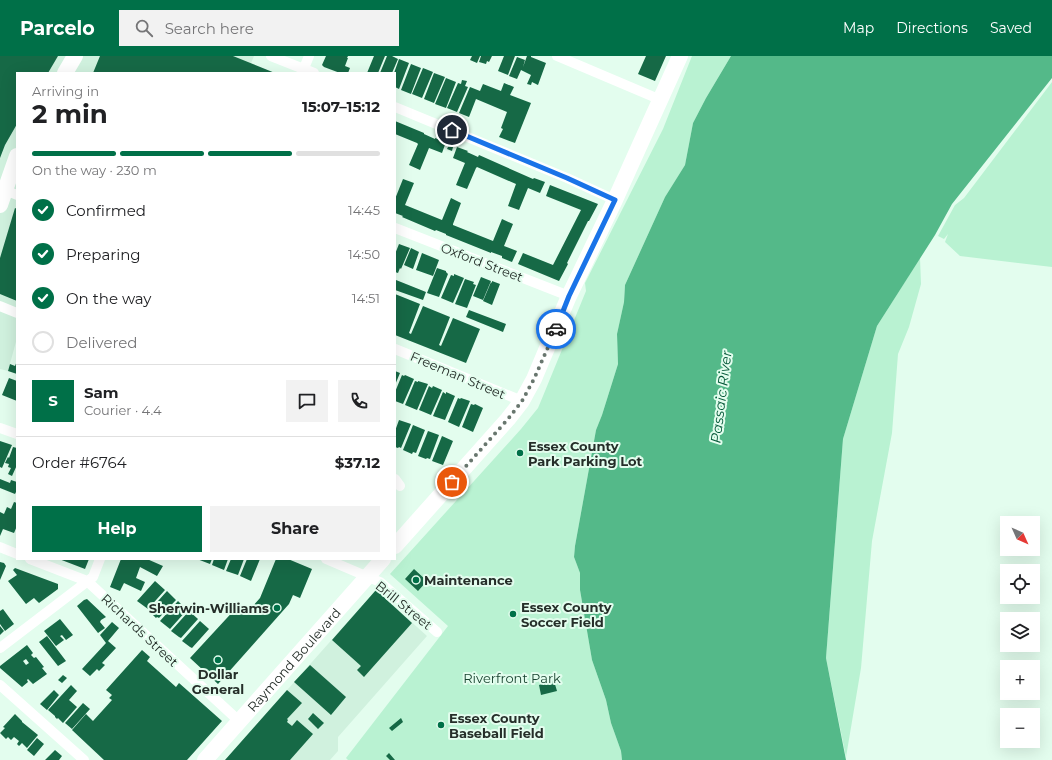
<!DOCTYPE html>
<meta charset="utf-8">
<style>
:root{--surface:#fff;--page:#f2f2f2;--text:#202124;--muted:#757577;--line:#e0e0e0;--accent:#007048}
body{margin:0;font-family:Montserrat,sans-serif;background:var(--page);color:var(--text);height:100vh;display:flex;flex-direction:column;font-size:15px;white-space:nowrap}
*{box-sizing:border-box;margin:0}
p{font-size:13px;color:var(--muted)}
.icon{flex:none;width:22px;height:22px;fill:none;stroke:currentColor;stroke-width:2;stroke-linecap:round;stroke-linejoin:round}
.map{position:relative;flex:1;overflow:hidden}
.side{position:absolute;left:16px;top:16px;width:380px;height:488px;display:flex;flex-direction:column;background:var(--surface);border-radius:0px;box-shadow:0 4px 16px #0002}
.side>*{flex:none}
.needle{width:26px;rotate:135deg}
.fabs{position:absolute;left:1000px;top:460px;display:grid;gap:8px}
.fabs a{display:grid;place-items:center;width:40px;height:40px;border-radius:0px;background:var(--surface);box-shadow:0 4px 16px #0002;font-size:20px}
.pin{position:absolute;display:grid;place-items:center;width:34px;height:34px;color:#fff;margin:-17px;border:2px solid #fff;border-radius:50%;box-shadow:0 1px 4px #0007}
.courier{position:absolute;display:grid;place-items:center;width:40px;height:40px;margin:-20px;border:3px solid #1a73e8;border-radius:50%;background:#fff;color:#222;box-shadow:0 1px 5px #0007}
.head em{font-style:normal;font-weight:700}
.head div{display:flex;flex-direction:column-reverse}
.head{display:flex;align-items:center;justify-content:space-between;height:68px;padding:0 16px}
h1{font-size:26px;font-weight:700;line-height:30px}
.bar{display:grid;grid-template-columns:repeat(4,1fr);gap:6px 4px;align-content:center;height:48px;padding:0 16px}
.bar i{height:5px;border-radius:3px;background:var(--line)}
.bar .current{background:var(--accent)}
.bar p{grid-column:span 4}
.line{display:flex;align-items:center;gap:10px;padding:0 16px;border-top:1px solid var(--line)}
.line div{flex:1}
.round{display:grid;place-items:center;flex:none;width:42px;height:42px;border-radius:0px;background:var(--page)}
ol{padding:0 16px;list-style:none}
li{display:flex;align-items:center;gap:12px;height:44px}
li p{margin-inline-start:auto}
li .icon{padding:4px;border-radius:50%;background:var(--accent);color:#fff;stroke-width:4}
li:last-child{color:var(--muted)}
li i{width:22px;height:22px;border:2px solid var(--line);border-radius:50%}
.button{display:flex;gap:8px;margin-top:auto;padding:8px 16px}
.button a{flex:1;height:46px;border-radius:0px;background:var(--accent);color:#fff;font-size:16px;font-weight:700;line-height:46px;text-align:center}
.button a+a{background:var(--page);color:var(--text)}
header{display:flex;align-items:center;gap:24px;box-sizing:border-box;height:56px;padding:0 20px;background:var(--accent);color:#fff}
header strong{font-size:19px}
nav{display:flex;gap:22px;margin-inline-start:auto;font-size:14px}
.search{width:280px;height:36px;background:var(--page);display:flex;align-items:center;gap:10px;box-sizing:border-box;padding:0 14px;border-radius:0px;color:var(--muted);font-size:15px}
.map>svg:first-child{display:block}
.built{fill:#d0f1de}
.green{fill:#b9f2d2}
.water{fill:#54b989}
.building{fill:#166946;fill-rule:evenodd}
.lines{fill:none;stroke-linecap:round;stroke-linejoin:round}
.street{stroke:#fff;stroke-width:10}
.primary{stroke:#fff;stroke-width:16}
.done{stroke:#68766e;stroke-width:4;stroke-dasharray:0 7.2}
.route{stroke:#1a73e8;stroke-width:5}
.poi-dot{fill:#007048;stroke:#e3fdee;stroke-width:1.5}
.labels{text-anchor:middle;stroke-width:4;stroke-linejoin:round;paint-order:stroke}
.street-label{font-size:13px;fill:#252e29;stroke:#e3fdee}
.poi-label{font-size:13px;font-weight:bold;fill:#252e29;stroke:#e3fdee;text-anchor:start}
.park-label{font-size:13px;fill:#18432f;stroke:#e3fdee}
.water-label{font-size:14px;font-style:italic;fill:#045838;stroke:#e3fdee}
</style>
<header>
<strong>Parcelo</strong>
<div class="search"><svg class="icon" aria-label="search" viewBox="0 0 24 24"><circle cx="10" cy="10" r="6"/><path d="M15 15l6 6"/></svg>Search here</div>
<nav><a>Map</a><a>Directions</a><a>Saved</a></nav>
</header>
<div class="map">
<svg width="1052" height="704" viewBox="0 0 1052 704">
<rect width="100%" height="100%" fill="#e3fdee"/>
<path class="built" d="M0,0H254L247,17H17V282L8,315L0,313Z
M376,534L427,580L338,681V695L330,704H225Z"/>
<path class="green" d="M692,0H731L706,42L693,67L685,109L665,141L625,229L624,246L617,278L618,308L602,359L596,374L575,490L574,501L580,517V534L592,604L606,644L611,667L621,695L622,704H348L346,702L448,570L390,518L521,373L538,352L543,340L586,235L585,227L663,73Z
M1052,26V211L960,200L945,186L948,178L944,183L938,180L955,149L964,142Z
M920,202L921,228L909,271L898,298L892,377L872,485L861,612L846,701L826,602L843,383L877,270Z"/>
<path class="water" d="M731,0H1052V22L952,148L935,179L877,270L843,383L826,602L846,704H622L621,695L611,667L606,644L592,604L580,534V517L574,501L575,490L596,374L602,359L618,308L617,278L624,246L625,229L665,141L685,109L693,67L706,42Z"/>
<path class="building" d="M0,0H58L48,17H17V68L5,89L0,102Z
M100,0H233L275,17H93Z
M326,0H348L347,2H348L345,10L350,12L348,17H340L324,11L322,9Z
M374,0H385L378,17H367Z
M387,0H392L398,3L392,17H380Z
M472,0H480L477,7L470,4Z
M481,0H492L489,6L487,5L486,8L479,6Z
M504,0H515L508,19L498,15Z
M527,0H531V1L546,7L538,29L532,26L531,29L527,28L531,19L521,14L517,23L509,20L517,1L525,4L523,11Z
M646,0H666L655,25L638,18Z
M399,3L409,7L399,33L395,31V17H394Z
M411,8L421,12L411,38L401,34Z
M423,12L433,16L422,42L412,38Z
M434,17L445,21L434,47L424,43Z
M446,22L456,26L446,52L435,48Z
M462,24L467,25L465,30L468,31L457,56L447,52L458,27L461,28Z
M504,27L514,31L510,39L531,47L515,87L499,81L503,73L501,72L507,56L476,43L469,61L459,57L470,31L480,35L483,28L501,35Z
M395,65L424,77V78L435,83V82L446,86L442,97L429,92L420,114L409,109L418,88L417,87L395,78Z
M449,89L453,91L452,95L447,93Z
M457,91L468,95L467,96L478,101L479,99L533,123L534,122L545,126L540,137L528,132L519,154L508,150L516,128L477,111L476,112L467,133L456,129L465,107L453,102Z
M403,123L414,127L405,149L442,164L451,142L461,147L453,168V169L493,185L502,163L513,168L504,190L517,195L512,206L502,202V200L491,196V197L446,179V178L436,174L435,175L402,161L403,160L395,157V143Z
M550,129L598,148L589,165H588L567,207L568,208L559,225L518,208L523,197L553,209L581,154L546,140Z
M15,152L17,153V245L0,238V202Z
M399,188L410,192L401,213L400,212L398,217L395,216V198Z
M411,192L419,196L413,213L404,209Z
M422,197L439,204L433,220L416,214Z
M437,212L446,215V216L448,218L439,241L427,237Z
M454,218L464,222L453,247L441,242L451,219L454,220Z
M481,221L491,225L483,244L473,240Z
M465,223L474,226L473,228L476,229L467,252L455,248Z
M396,224L426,236L423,244L395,234V227Z
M492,225L500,228L492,249L483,245L491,226L492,227Z
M395,238L420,248L409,277L411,278L423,250L450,261L439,289L441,290L453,262L480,273L466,307L395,279Z
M469,254L506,268L503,276L466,261Z
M17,305V318L8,315L10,308L15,310Z
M395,315L400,317L395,329Z
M402,319L404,320L405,319L414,323L403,348L395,345V336Z
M9,322L17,325V345L2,339Z
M415,325L418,326V325L428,328L417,354L405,349Z
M429,330L432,332L433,330L442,334L431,359L419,354Z
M443,336L446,338V336L455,340L445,364L433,360Z
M458,342L460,343L461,342L470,345L459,371L448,366Z
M471,348L474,349L475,348L483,352L473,376L462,371Z
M399,364L411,368L401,392L399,391L398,392L395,391V375Z
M413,369L425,374L416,397L413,396L412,398L403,394Z
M428,375L439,379L430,403L427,402L426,403L418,400Z
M442,380L453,385L443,409L432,405Z
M0,385L12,389L2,412L0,411Z
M13,391L17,392V409L12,420L8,418L11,412L8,411L9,408L5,407L8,401L9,402Z
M0,423L10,427L11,424L17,426V434L15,438L0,432Z
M14,446L17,447V470L14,477L3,473L0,480V456L4,458L7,451L11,453Z
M59,503H89L85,513Z
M121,503H147L163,510L157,520L140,511L136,522L145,526L141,535L124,527L120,535L110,531Z
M197,503H212L210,508Z
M214,503H228L224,514L212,509Z
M231,503H244L238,519L226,515Z
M247,503H260L251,525L240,520Z
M276,503H288L312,513L300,542L293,539L289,548L218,628L190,602L238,550L246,558L260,542Z
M0,506L4,507L6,510L0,524Z
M15,512L58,528V533L39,547L34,542L26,548L8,525L17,519L13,514Z
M414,513L427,525L418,535L405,523Z
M155,525L165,534L148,553L137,545Z
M376,534L412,567L364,621L357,614L361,610L332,584Z
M167,535L176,544L159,562L157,561L156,562L149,555Z
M87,543L106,561L101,564L100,566L105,572L98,577L77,550L84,544Z
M178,545L187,554L170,573L160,565Z
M3,553L14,568L5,575L0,568V555Z
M189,555L198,563L181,582L179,581L171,575Z
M60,563L73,579L66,584L62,579L60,580L64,584L56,590L44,575Z
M200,565L209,573L192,592L190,591L182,585Z
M112,566L119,572L108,585L116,592L102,607L105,609L99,615L97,613L90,620L82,613L106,587L100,579Z
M0,570L4,575L0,579Z
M47,580L66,605L58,610L39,586Z
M27,589L33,597L31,599L34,602L36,601L44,611L42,612L47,618L33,628L28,623L27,624L28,626L22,631L0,612V610ZM26,603L29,607L26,609L23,605Z
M142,594L150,601L147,605L176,631L179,627L222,665L187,704H104L72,674L86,658L93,665L112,644L109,642L112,639L106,634Z
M310,609L346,641L331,659L294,626Z
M63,619L67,622L62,627L58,624Z
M554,625L557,635L541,639L539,629Z
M71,629L77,635L69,644L77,651L63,667L58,662L57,663L55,661V660L48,654Z
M54,634L59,639L47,654L40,648Z
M287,634L302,647L287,663L288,664L287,666L292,670L297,664L313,678L290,704H225Z
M83,647L90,653L72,673L65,667Z
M313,657L324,667L318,673L308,663Z
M15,658L22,665V666L38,679L27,692L22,687L19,690L17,688L19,685L14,681L11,684L8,681L6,683L0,677L5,672L3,671Z
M401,662L403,666L392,675L389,672Z
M37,682L44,688L34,700L27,694Z
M55,694L62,700L59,704H45Z
M389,697L395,704H390L386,700Z"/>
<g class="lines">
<path class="street" d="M271,0L314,17
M557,0L661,44
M302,17L309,0
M395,51L567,122L615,144
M5,134L17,139
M395,172L569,240
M0,250L17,257
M395,293L522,345
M0,372L17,378
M395,423L400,430
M0,491L17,498
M30,503L87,525L239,665
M326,503L380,526L437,576
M0,592L93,521L100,503
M0,629L84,704"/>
<g class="primary">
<path d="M65,17L75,0"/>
<path d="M0,149L17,100"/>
<path d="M395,490L508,363L522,345L534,323L569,240L615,144L680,0"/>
<path id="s1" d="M205,704L383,503"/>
</g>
</g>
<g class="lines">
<path class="done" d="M452,426L508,363L522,345L534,323L556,273"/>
<path class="route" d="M452,74L567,122L615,144L569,240L556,273"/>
</g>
<g class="poi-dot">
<circle cx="520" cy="397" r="4"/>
<circle cx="416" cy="524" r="4"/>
<circle cx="277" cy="552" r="4"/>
<circle cx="513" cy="558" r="4"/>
<circle cx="218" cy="604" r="4"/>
<circle cx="441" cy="669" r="4"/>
</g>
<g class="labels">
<g class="street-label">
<text transform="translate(482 206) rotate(21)" y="5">Oxford Street</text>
<text transform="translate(458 319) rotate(23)" y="5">Freeman Street</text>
<text transform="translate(404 549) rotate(39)" y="5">Brill Street</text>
<text transform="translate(140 574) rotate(43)" y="5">Richards Street</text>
<text dy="5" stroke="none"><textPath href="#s1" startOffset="134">Raymond Boulevard</textPath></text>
</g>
<g class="poi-label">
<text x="528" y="395">Essex County<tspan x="528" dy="15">Park Parking Lot</tspan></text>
<text x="424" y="529">Maintenance</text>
<text x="521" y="556">Essex County<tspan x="521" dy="15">Soccer Field</tspan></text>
<text x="269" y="557" text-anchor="end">Sherwin-Williams</text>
<text x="218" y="623" text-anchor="middle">Dollar<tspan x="218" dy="15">General</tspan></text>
<text x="449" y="667">Essex County<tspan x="449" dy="15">Baseball Field</tspan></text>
</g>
<g class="park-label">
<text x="512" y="627">Riverfront Park</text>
</g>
<g class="water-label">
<text transform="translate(721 341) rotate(-83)" y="5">Passaic River</text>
</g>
</g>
</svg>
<div class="fabs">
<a><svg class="needle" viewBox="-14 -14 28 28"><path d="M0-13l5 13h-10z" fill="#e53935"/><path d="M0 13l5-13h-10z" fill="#757577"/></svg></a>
<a><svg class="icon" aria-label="locate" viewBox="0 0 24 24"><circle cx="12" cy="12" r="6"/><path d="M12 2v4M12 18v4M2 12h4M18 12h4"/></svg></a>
<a><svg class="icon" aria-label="layers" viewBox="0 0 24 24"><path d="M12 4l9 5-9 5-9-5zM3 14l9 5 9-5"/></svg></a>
<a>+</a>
<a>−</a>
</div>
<div class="pin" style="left:452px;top:426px;background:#ea580c"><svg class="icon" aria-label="bag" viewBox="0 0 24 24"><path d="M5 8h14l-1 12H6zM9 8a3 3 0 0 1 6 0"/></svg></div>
<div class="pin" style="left:452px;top:74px;background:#1f2937"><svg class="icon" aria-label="home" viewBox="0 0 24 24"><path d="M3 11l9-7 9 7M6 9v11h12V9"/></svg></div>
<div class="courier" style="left:556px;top:273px"><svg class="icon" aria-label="car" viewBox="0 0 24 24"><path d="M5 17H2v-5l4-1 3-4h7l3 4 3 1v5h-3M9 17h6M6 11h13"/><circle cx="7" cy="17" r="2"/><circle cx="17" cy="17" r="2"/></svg></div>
<section class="side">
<div class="head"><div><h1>2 min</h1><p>Arriving in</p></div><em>15:07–15:12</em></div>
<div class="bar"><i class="current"></i><i class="current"></i><i class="current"></i><i></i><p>On the way · 230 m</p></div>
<ol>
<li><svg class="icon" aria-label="check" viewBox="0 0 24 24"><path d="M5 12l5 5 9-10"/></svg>Confirmed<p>14:45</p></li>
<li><svg class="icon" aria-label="check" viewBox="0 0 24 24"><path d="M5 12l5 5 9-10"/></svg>Preparing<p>14:50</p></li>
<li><svg class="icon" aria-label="check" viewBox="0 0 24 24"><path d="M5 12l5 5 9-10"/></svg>On the way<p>14:51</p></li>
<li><i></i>Delivered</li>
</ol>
<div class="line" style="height:72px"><b class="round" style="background:var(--accent);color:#fff">S</b><div><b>Sam</b><p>Courier · 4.4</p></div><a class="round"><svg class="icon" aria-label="chat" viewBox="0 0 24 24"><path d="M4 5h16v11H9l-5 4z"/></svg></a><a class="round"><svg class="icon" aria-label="phone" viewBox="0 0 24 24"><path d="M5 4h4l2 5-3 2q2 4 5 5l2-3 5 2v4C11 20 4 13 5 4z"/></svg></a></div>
<div class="line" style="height:52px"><div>Order #6764</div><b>$37.12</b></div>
<div class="button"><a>Help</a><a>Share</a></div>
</section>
</div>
